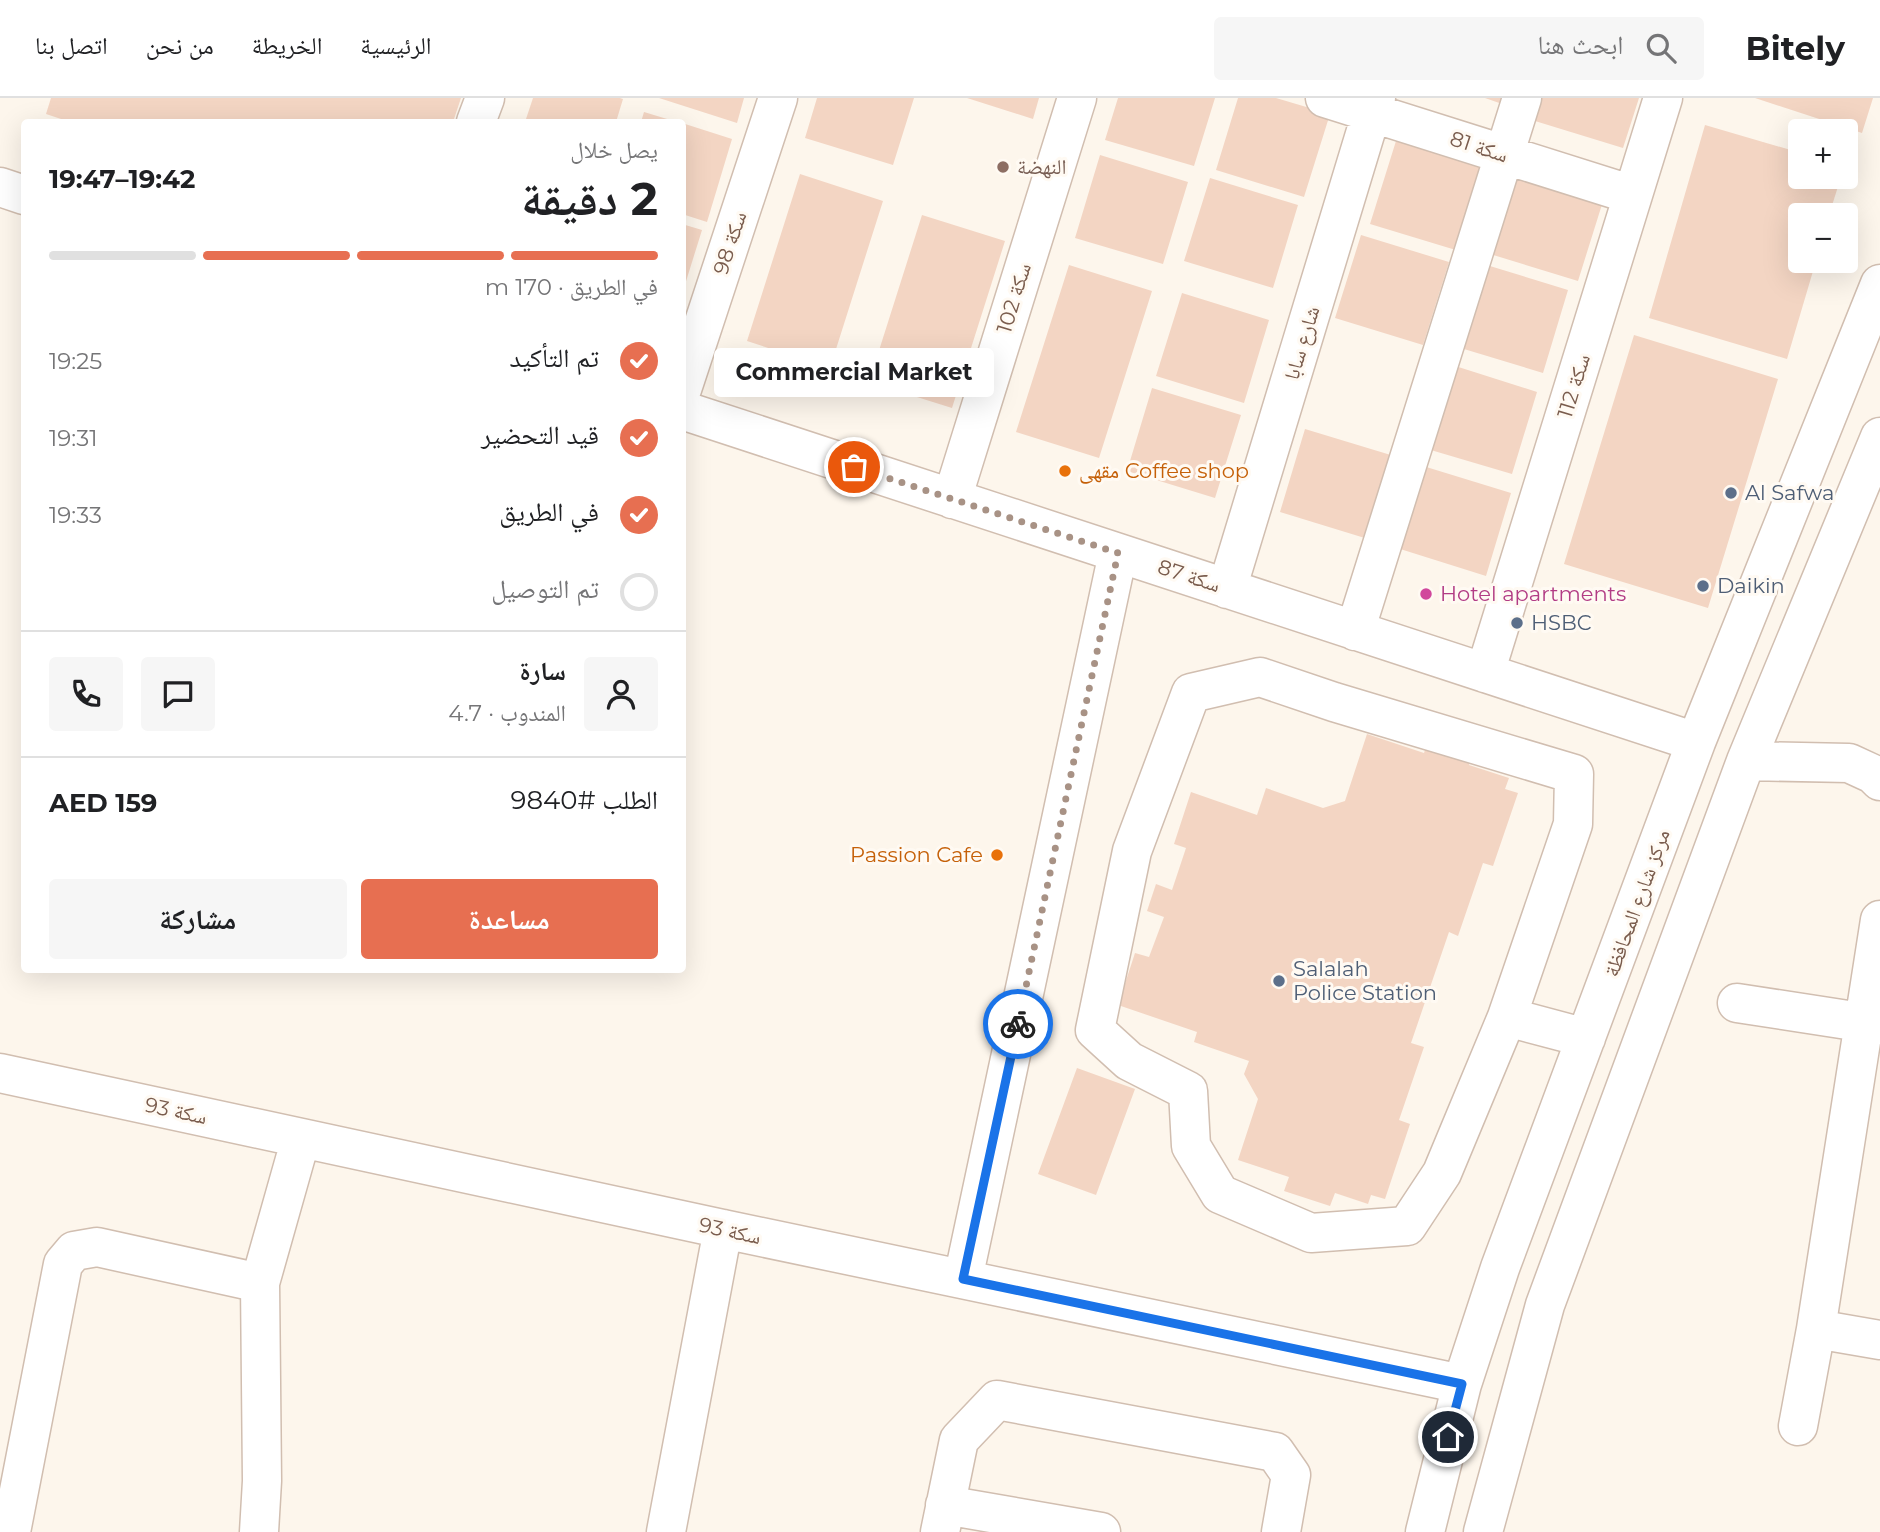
<!DOCTYPE html>
<html lang="ar">
<meta charset="utf-8">
<style>
:root{--surface:#fff;--page:#f6f6f6;--text:#202124;--muted:#757577;--line:#e0e0e0;--accent:#e76f51}
body{margin:0;font-family:Montserrat,"Noto Naskh Arabic",sans-serif;background:var(--page);color:var(--text);direction:rtl;height:100vh;display:flex;flex-direction:column;font-size:26px;white-space:nowrap}
*{box-sizing:border-box;margin:0}
p{font-size:23px;color:var(--muted)}
.icon{flex:none;width:38px;height:38px;fill:none;stroke:currentColor;stroke-width:2;stroke-linecap:round;stroke-linejoin:round}
.map{position:relative;flex:1;overflow:hidden;direction:ltr}
.details{position:absolute;left:21px;top:21px;width:665px;height:854px;display:flex;flex-direction:column;background:var(--surface);border-radius:7px;box-shadow:0 7px 28px #0002;direction:rtl}
.details>*{flex:none}
.fabs{position:absolute;left:1788px;top:21px;display:grid;gap:14px}
.fabs a{display:grid;place-items:center;width:70px;height:70px;border-radius:7px;background:var(--surface);box-shadow:0 7px 28px #0002;font-size:35px}
.pin{position:absolute;display:grid;place-items:center;width:60px;height:60px;color:#fff;margin:-30px;border:4px solid #fff;border-radius:50%;box-shadow:0 2px 7px #0007}
.courier{position:absolute;display:grid;place-items:center;width:70px;height:70px;margin:-35px;border:5px solid #1a73e8;border-radius:50%;background:#fff;color:#222;box-shadow:0 2px 9px #0007}
.bubble{position:absolute;height:49px;border-radius:7px;background:var(--surface);box-shadow:0 7px 28px #0002;font-size:23px;font-weight:700;line-height:49px;text-align:center;direction:rtl}
.summary em{font-style:normal;font-weight:700}
.summary div{display:flex;flex-direction:column-reverse}
.summary{display:flex;align-items:center;justify-content:space-between;height:119px;padding:0 28px}
h1{font-size:46px;font-weight:700;line-height:52px}
.bar{display:grid;grid-template-columns:repeat(4,1fr);gap:10px 7px;align-content:center;height:84px;padding:0 28px}
.bar i{height:9px;border-radius:5px;background:var(--line)}
.bar .on{background:var(--accent)}
.bar p{grid-column:span 4}
.line{display:flex;align-items:center;gap:18px;padding:0 28px;border-top:2px solid var(--line)}
.line div{flex:1}
.round{display:grid;place-items:center;flex:none;width:74px;height:74px;border-radius:7px;background:var(--page)}
ol{padding:0 28px;list-style:none}
li{display:flex;align-items:center;gap:21px;height:77px}
li p{margin-inline-start:auto}
li .icon{padding:7px;border-radius:50%;background:var(--accent);color:#fff;stroke-width:4}
li:last-child{color:var(--muted)}
li i{width:38px;height:38px;border:4px solid var(--line);border-radius:50%}
.action{display:flex;gap:14px;margin-top:auto;padding:14px 28px}
.action a{flex:1;height:80px;border-radius:7px;background:var(--accent);color:#fff;font-size:28px;font-weight:700;line-height:80px;text-align:center}
.action a+a{background:var(--page);color:var(--text)}
header{display:flex;align-items:center;gap:42px;box-sizing:border-box;height:98px;padding:0 35px;background:var(--surface);border-bottom:2px solid var(--line)}
header strong{font-size:33px}
nav{display:flex;gap:38px;margin-inline-start:auto;font-size:24px}
.search{width:490px;height:63px;background:var(--page);display:flex;align-items:center;gap:18px;box-sizing:border-box;padding:0 24px;border-radius:7px;color:var(--muted);font-size:26px}
.map>svg:first-child{display:block}
.building{fill:#f3d5c3}
.lines{fill:none;stroke-linecap:round;stroke-linejoin:round}
.minor-casing{stroke:#d1beb0;stroke-width:41}
.minor{stroke:#fff;stroke-width:38}
.done{stroke:#a89285;stroke-width:7;stroke-dasharray:0 12.6}
.route{stroke:#1a73e8;stroke-width:9}
.education-dot{fill:#8d6e63;stroke:#fffaf3;stroke-width:2.5}
.food-dot{fill:#e8710a;stroke:#fffaf3;stroke-width:2.5}
.service-dot{fill:#5c6f8a;stroke:#fffaf3;stroke-width:2.5}
.hotel-dot{fill:#d1479c;stroke:#fffaf3;stroke-width:2.5}
.labels{text-anchor:middle;stroke-width:6;stroke-linejoin:round;paint-order:stroke}
.street-label{font-size:21px;fill:#7a5c4d;stroke:#fffaf3}
.education-label{font-size:21px;fill:#785e54;stroke:#fffaf3;text-anchor:start}
.food-label{font-size:21px;fill:#c56008;stroke:#fffaf3;text-anchor:start}
.service-label{font-size:21px;fill:#4e5e75;stroke:#fffaf3;text-anchor:start}
.hotel-label{font-size:21px;fill:#b23c85;stroke:#fffaf3;text-anchor:start}
</style>
<header>
<strong>Bitely</strong>
<div class="search"><svg class="icon" aria-label="search" viewBox="0 0 24 24"><circle cx="10" cy="10" r="6"/><path d="M15 15l6 6"/></svg>ابحث هنا</div>
<nav><a>الرئيسية</a><a>الخريطة</a><a>من نحن</a><a>اتصل بنا</a></nav>
</header>
<div class="map">
<svg width="1880" height="1434" viewBox="0 0 1880 1434">
<rect width="100%" height="100%" fill="#fdf6ec"/>
<path class="building" d="M51,0H461L453,24H70L46,16Z
M533,0H620L623,1L616,24H525Z
M659,0H744L737,25Z
M817,0H914L893,67L805,40Z
M967,0H1039L1033,21Z
M1118,0H1215L1194,68L1105,42Z
M1238,0H1276L1330,16L1304,99L1216,72Z
M1485,0H1507L1505,7Z
M1542,0H1639L1623,50L1535,23Z
M1755,0H1873L1862,35Z
M644,14L677,24H641Z
M682,25L732,41L707,124L682,116Z
M1705,27L1801,55V79H1841L1829,117H1801V163H1816L1787,261L1649,220Z
M1396,43L1484,70L1459,153L1370,126Z
M1100,57L1188,84L1163,166L1075,140Z
M1516,73L1604,100L1578,183L1490,156Z
M800,76L883,103L830,270L747,243Z
M1210,80L1298,107L1273,190L1184,163Z
M922,117L1005,143L952,310L869,284Z
M682,126L702,132L683,193H682Z
M1361,137L1449,164L1423,247L1335,220Z
M1480,165L1568,192L1543,275L1454,248Z
M1069,167L1152,193L1099,360L1016,334Z
M1182,195L1269,222L1244,305L1156,278Z
M1634,237L1778,281L1708,510L1564,466Z
M1449,266L1537,294L1512,376L1424,350Z
M1152,290L1241,317L1215,400L1127,373Z
M1305,331L1394,358L1368,441L1280,414Z
M1423,368L1511,395L1486,478L1397,450Z
M1367,636L1424,655L1429,640L1473,655L1469,667L1509,680L1505,691L1518,695L1493,768L1483,765L1458,838L1449,834L1411,945L1424,949L1399,1022L1410,1026L1385,1101L1371,1097L1368,1106L1335,1095L1330,1108L1284,1093L1289,1079L1238,1062L1258,1001L1244,976L1249,963L1194,944L1197,934L1118,907L1135,855L1149,859L1164,819L1147,813L1156,786L1172,792L1186,750L1174,746L1191,694L1257,717L1266,690L1323,710L1345,703Z
M1077,970L1135,991L1096,1097L1038,1076Z"/>
<g class="lines">
<defs>
<path id="minor" d="M1325,0L1633,97
M476,24L485,0
M0,89L24,97
M682,291L778,0
M682,312L1696,644
M952,401L1077,0
M1227,491L1376,0
M1355,533L1522,0
M1485,575L1663,0
M1746,663L1849,665L1873,676L1880,683
M1737,905L1880,927
M1507,919L1573,726L1574,676L1334,604L1260,579L1191,595L1132,753L1095,932L1129,963L1188,993L1191,1048L1220,1096L1311,1135L1407,1128L1442,1075L1507,919L1586,940
M0,975L723,1131L1462,1286
M963,1181L1118,455
M1816,1231L1880,822
M1798,1328L1816,1231L1880,1242
M945,1407L1101,1434
M11,1434L63,1166L74,1153L97,1149L260,1185
M259,1434L262,1383L260,1185L301,1040
M666,1434L723,1131
M940,1434L959,1342L997,1302L1275,1354L1291,1377L1281,1434
M1425,1434L1462,1286L1500,1170L1696,644L1880,186
M1483,1434L1545,1207L1746,663L1880,339"/>
</defs>
<use href="#minor" class="minor-casing"/>
<use href="#minor" class="minor"/>
</g>
<g class="lines">
<path class="done" d="M854,369L1118,455L1018,926"/>
<path class="route" d="M1018,926L963,1181L1462,1286L1448,1339"/>
</g>
<circle class="education-dot" cx="1003" cy="69" r="7"/>
<g class="food-dot">
<circle cx="1065" cy="373" r="7"/>
<circle cx="997" cy="757" r="7"/>
</g>
<g class="service-dot">
<circle cx="1731" cy="395" r="7"/>
<circle cx="1703" cy="488" r="7"/>
<circle cx="1517" cy="525" r="7"/>
<circle cx="1279" cy="883" r="7"/>
</g>
<circle class="hotel-dot" cx="1426" cy="496" r="7"/>
<g class="labels">
<g class="street-label">
<text transform="translate(1479 49) rotate(18)" y="7">سكة 81</text>
<text transform="translate(730 145) rotate(-72)" y="7">سكة 98</text>
<text transform="translate(1014 200) rotate(-73)" y="7">سكة 102</text>
<text transform="translate(1302 245) rotate(-73)" y="7">شارع سابا</text>
<text transform="translate(1574 288) rotate(-73)" y="7">سكة 112</text>
<text transform="translate(1189 478) rotate(18)" y="7">سكة 87</text>
<text transform="translate(1637 805) rotate(-70)" y="7">مركز شارع المحافظة</text>
<text transform="translate(176 1013) rotate(12)" y="7">سكة 93</text>
<text transform="translate(730 1133) rotate(12)" y="7">سكة 93</text>
</g>
<g class="education-label">
<text x="1017" y="76">النهضة</text>
</g>
<g class="food-label">
<text x="1079" y="380">مقهى Coffee shop</text>
<text x="983" y="764" text-anchor="end">Passion Cafe</text>
</g>
<g class="service-label">
<text x="1745" y="402">Al Safwa</text>
<text x="1717" y="495">Daikin</text>
<text x="1531" y="532">HSBC</text>
<text x="1293" y="878">Salalah<tspan x="1293" dy="24">Police Station</tspan></text>
</g>
<g class="hotel-label">
<text x="1440" y="503">Hotel apartments</text>
</g>
</g>
</svg>
<div class="fabs">
<a>+</a>
<a>−</a>
</div>
<div class="pin" style="left:854px;top:369px;background:#ea580c"><svg class="icon" aria-label="bag" viewBox="0 0 24 24"><path d="M5 8h14l-1 12H6zM9 8a3 3 0 0 1 6 0"/></svg></div>
<div class="pin" style="left:1448px;top:1339px;background:#1f2937"><svg class="icon" aria-label="home" viewBox="0 0 24 24"><path d="M3 11l9-7 9 7M6 9v11h12V9"/></svg></div>
<div class="courier" style="left:1018px;top:926px"><svg class="icon" aria-label="bike" viewBox="0 0 24 24"><circle cx="6" cy="16" r="4"/><circle cx="18" cy="16" r="4"/><path d="M6 16l4-8h5l3 8M10 8l3 8H6M13 5h3"/></svg></div>
<div class="bubble" style="left:714px;top:250px;width:280px">Commercial Market</div>
<section class="details">
<div class="summary"><div><h1>2 دقيقة</h1><p>يصل خلال</p></div><em>19:42–19:47</em></div>
<div class="bar"><i class="on"></i><i class="on"></i><i class="on"></i><i></i><p>في الطريق · 170 m</p></div>
<ol>
<li><svg class="icon" aria-label="check" viewBox="0 0 24 24"><path d="M5 12l5 5 9-10"/></svg>تم التأكيد<p>19:25</p></li>
<li><svg class="icon" aria-label="check" viewBox="0 0 24 24"><path d="M5 12l5 5 9-10"/></svg>قيد التحضير<p>19:31</p></li>
<li><svg class="icon" aria-label="check" viewBox="0 0 24 24"><path d="M5 12l5 5 9-10"/></svg>في الطريق<p>19:33</p></li>
<li><i></i>تم التوصيل</li>
</ol>
<div class="line" style="height:126px"><a class="round"><svg class="icon" aria-label="person" viewBox="0 0 24 24"><circle cx="12" cy="8" r="4"/><path d="M4 21q1-7 8-7t8 7"/></svg></a><div><b>سارة</b><p>المندوب · 4.7</p></div><a class="round"><svg class="icon" aria-label="chat" viewBox="0 0 24 24"><path d="M4 5h16v11H9l-5 4z"/></svg></a><a class="round"><svg class="icon" aria-label="phone" viewBox="0 0 24 24"><path d="M5 4h4l2 5-3 2q2 4 5 5l2-3 5 2v4C11 20 4 13 5 4z"/></svg></a></div>
<div class="line" style="height:91px"><div>الطلب #9840</div><b>AED 159</b></div>
<div class="action"><a>مساعدة</a><a>مشاركة</a></div>
</section>
</div>
